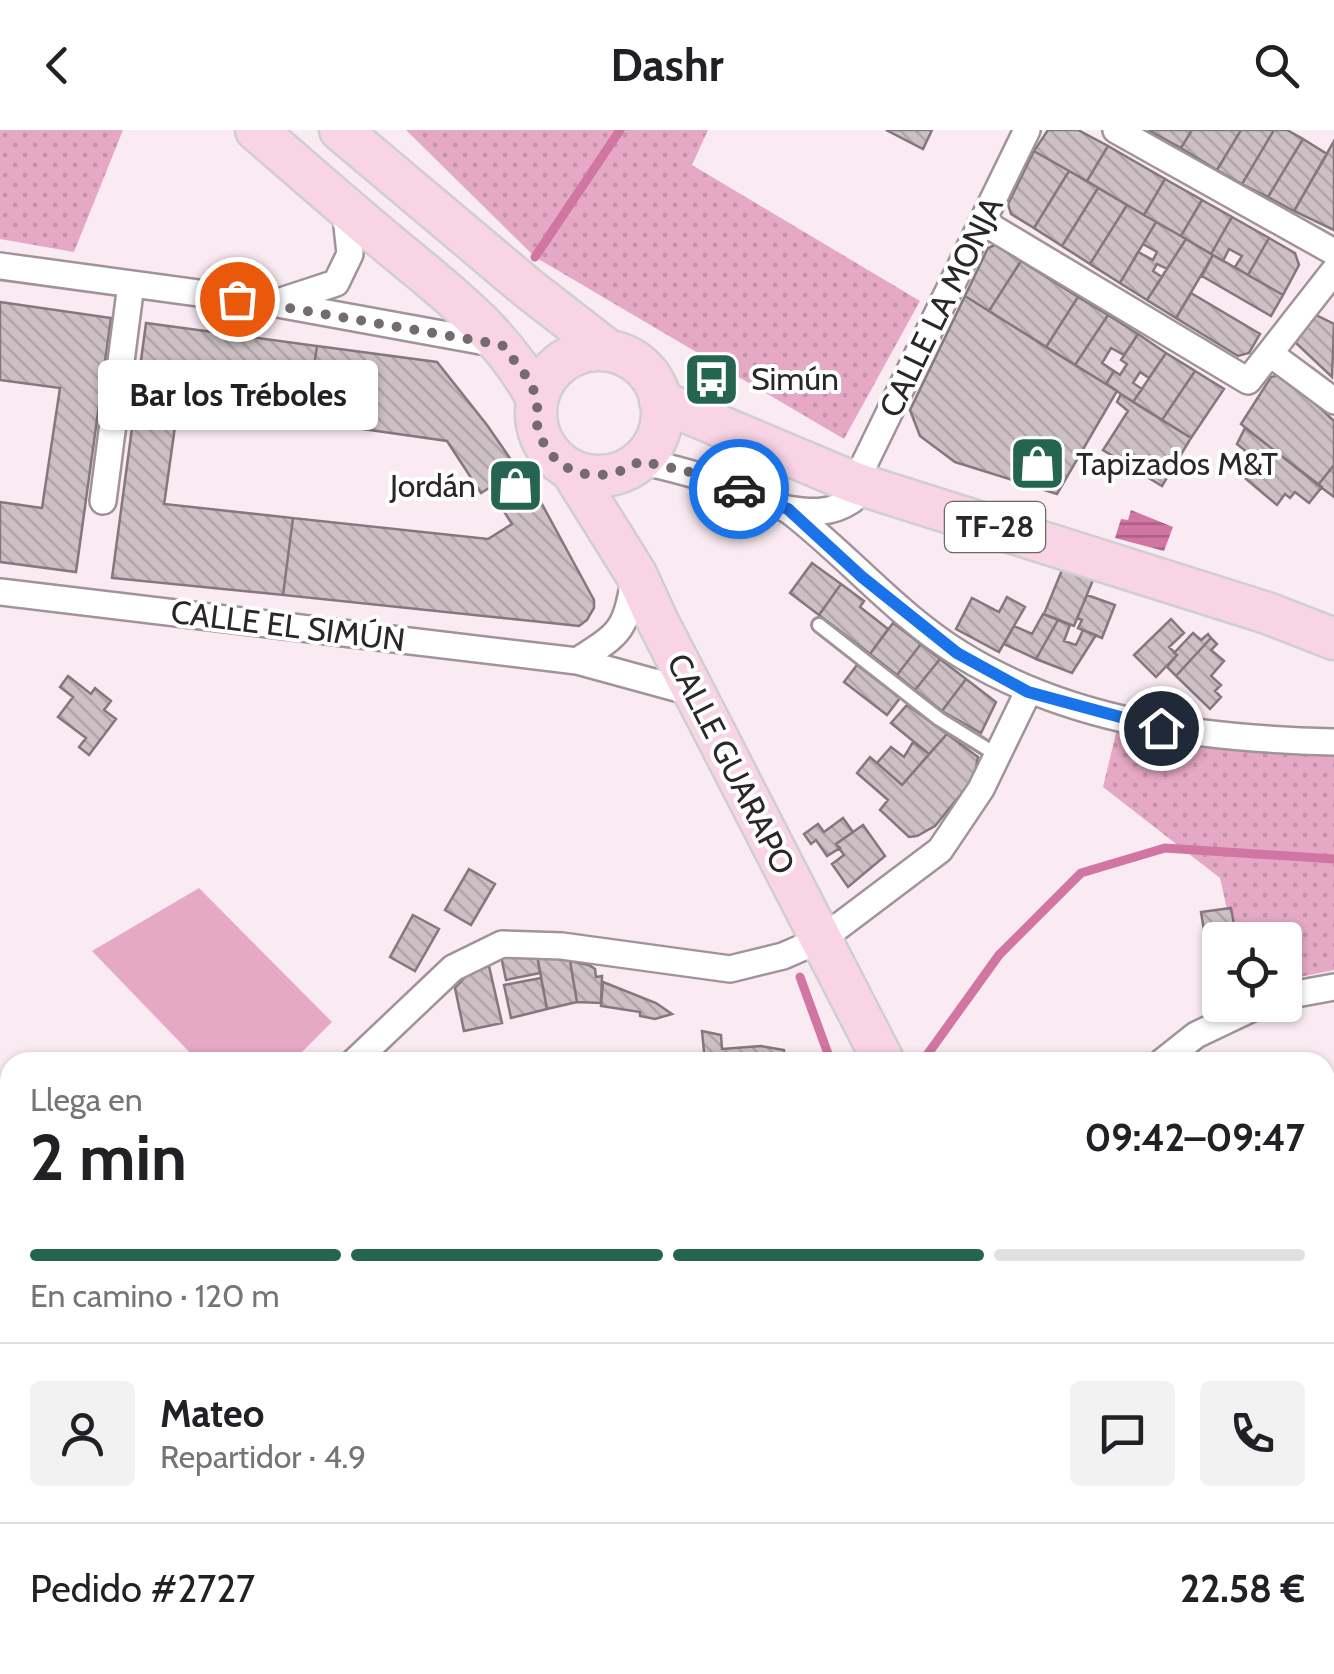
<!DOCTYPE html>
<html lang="es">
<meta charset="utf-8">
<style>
:root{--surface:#fff;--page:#f2f2f2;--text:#202124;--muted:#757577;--line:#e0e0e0;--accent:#256450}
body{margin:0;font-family:Cabin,sans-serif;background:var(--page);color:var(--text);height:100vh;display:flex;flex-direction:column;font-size:38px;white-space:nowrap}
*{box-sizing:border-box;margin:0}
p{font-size:32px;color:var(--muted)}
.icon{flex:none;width:55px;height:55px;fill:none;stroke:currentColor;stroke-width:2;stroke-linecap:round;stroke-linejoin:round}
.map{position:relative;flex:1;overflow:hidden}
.drawer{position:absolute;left:0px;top:922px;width:1335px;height:622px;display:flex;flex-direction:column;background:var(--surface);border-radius:30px 30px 0 0;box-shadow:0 2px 8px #0004}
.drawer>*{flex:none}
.fabs{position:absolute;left:1202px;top:792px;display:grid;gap:20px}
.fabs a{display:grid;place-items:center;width:100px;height:100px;border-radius:10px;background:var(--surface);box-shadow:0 2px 8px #0004;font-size:50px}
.pin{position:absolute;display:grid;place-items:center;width:85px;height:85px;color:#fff;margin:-42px;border:5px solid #fff;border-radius:50%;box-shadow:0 2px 10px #0007}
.courier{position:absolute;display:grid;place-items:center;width:100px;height:100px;margin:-50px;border:8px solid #1a73e8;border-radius:50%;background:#fff;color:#222;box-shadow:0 2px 12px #0007}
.bubble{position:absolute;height:70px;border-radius:10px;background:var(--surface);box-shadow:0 2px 8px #0004;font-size:32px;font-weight:700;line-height:70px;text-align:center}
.headline em{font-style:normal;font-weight:700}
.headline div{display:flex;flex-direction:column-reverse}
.headline{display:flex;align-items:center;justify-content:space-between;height:170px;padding:0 30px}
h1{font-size:65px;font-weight:700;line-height:75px}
.bar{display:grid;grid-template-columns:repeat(4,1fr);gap:15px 10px;align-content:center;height:120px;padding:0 30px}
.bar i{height:12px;border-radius:8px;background:var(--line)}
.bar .selected{background:var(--accent)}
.bar p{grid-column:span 4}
.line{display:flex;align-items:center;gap:25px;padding:0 30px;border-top:2px solid var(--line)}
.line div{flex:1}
.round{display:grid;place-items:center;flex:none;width:105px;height:105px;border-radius:10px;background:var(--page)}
header{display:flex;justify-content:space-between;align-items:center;height:130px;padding:0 30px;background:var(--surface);font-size:45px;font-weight:700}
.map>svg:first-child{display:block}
.grass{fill:url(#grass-dots)}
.pitch{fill:#e5a9c5}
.water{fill:url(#water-rules)}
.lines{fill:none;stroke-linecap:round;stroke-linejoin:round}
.stream{stroke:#d175a3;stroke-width:9}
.building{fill:url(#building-back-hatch);stroke:#84777d;stroke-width:2.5}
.lane-casing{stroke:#a09399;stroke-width:18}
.street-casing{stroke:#a09399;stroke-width:30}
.primary-casing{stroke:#d0cfd0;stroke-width:45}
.lane{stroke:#fff;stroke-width:12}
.street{stroke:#fff;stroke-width:25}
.primary{stroke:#f8d4e5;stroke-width:40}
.done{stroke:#736b6e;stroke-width:10;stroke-dasharray:0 18}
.route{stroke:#1a73e8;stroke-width:12}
.labels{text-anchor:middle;stroke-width:8;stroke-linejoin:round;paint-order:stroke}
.shield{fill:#fff;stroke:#6b6768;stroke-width:2.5}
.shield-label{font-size:30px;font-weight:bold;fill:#2b2628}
.street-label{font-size:32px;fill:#2b2628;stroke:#fff}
.poi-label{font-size:32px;fill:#2b2628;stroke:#fff;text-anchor:start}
</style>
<header><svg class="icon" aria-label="back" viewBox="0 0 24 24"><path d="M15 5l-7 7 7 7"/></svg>Dashr<svg class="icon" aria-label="search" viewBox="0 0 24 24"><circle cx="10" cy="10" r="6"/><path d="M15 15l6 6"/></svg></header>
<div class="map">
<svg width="1334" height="1544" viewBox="0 0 1334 1544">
<defs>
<pattern id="grass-dots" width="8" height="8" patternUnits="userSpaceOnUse" patternTransform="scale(2.5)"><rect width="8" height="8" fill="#e5a9c5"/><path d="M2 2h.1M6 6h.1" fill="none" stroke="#c591a9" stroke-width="1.8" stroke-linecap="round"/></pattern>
<pattern id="water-rules" width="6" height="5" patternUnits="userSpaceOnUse" patternTransform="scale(2.5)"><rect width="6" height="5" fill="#d175a3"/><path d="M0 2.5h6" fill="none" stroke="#aa6085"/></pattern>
<pattern id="building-back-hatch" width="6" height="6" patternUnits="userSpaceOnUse" patternTransform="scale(2.5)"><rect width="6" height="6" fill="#cdc0c5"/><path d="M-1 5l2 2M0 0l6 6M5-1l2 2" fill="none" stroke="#b0a5a9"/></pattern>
</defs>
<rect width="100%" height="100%" fill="#f9ebf1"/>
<path class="grass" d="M0,0H123L74,122L0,109Z
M406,0H708L692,35L920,171L844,309L535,127Z
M1117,599L1334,622V840L1285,850V810H1234L1220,748L1103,657Z
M394,1535H836L842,1544H392Z"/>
<path class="pitch" d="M199,758L332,892L292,932H199L92,821Z"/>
<path class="water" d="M1131,380L1173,397L1164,421L1115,408L1121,389L1128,390Z"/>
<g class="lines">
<path class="stream" d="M535,127L620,0
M800,847L831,932
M922,932L999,825L1081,743L1165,718L1334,729
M206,1544L212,1535"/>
</g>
<path class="building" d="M886,0H932L923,19Z
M1048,0H1078L1108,16L1087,51L1034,21Z
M1148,0H1192L1181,18Z
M1192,0H1241L1217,40L1181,18Z
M1241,0H1274L1242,54L1217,40Z
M1274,0H1287L1303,9L1268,67L1242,54Z
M1303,9L1327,24L1294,81L1268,67Z
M1334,11V100L1294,81Z
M1108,16L1165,49L1144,85L1087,51Z
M1034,21L1069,41L1034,98L1011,84L1008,74Z
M1069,41L1098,58L1062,116L1034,98Z
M1165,49L1202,70L1181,106L1144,85Z
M1098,58L1127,75L1090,134L1062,116Z
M1202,70L1232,87L1211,124L1181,106Z
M1127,75L1156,92L1120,153L1090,134Z
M1232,87L1269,108L1248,145L1235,137L1242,126L1229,119L1223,131L1211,124Z
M1156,92L1186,109L1167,139L1157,134L1153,141L1162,147L1147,170L1120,153L1138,122L1153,130L1157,122L1143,114Z
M1269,108L1295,123L1299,135L1283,165L1248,145Z
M1186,109L1213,125L1176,188L1147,170Z
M995,115L1021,131L989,181L965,166L988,118Z
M1213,125L1283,165L1271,186L1202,146Z
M1021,131L1078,167L1046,217L989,181Z
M1191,163L1260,204L1249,223L1238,226L1176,188Z
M965,166L1117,261L1057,364L955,332L920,306L910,280Z
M1078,167L1108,185L1075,235L1046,217Z
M0,172L111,188L76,442L0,432V372L42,378L60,258L0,250Z
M1312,183L1334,194L1332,247L1296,213Z
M1108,185L1138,204L1124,225L1111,218L1102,233L1114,241L1106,254L1075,235Z
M146,193L317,216L306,291L178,275L165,368L164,374L293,388L283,465L112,448Z
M1138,204L1166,223L1149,248L1140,242L1133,253L1142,259L1133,272L1106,254L1114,241L1120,245L1127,234L1121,230Z
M317,216L437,232L487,295L543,376L594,470V478L587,490L579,496L283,465L293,388L488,409L512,394L489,358L481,363L447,311L306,291Z
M1166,223L1195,241L1162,290L1133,272Z
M1195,241L1224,259L1191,308L1162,290Z
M1284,244L1334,291V335L1318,355L1241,294L1271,247Z
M1121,264L1191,308L1162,356L1103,320L1128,281L1117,272Z
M1245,298L1322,357L1309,373L1295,362L1290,368L1285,364L1277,375L1246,349L1250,345L1244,340L1254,328L1237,314Z
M1334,335V367L1318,355Z
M812,433L841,454L819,485L790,463Z
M1062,440L1093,450L1074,496L1044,484Z
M841,454L864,471L860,477L888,499L870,524L819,485Z
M1087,465L1115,475L1102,508L1078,498L1082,490L1077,488Z
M1007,467L1025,477L999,522L956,499L972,468L999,482Z
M1043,484L1058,490L1036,529L1004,514L1014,496L1032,504Z
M1171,489L1184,503L1169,517L1177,525L1156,547L1134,525Z
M1058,490L1070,495L1064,511L1076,515L1083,500L1096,505L1072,543L1036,529Z
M893,493L921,514L897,545L870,524Z
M1193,503L1201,510L1208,504L1211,508L1176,546L1167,537L1177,525L1174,523Z
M1211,508L1217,514L1211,520L1224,531L1211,546L1221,555L1215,561L1221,567L1210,579L1176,546Z
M921,514L940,529L915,560L897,545Z
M940,529L966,549L942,581L915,560Z
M857,535L900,568L887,585L844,552Z
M68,546L91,564L95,558L111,571L104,580L116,589L89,625L79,617L86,608L58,587L73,567L60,557Z
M966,549L996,572L981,603L942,581Z
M907,575L947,604L929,624L891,593Z
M947,604L978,627L974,648L935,696L917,706L909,707L880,680L888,670L857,643L870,627L902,655Z
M913,612L929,624L902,655L877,633L891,617L904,627Z
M843,688L853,702L836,714L840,718L827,726L816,710L811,714L804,704L818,694L824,702Z
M863,695L885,726L848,757L832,734L844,725L836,714Z
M469,739L495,754L471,795L445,780Z
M1231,778L1237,810H1220V828L1219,824L1208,825L1201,782Z
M413,785L439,799L415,841L390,827Z
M537,825L570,831L577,872L547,879Z
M537,825L540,843L506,850L501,826Z
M570,831L589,835L595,839L596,847L602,846L601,873L577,872Z
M489,836L502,893L464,901L455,858L474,837Z
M541,848L547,879L511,888L504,855Z
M603,852L656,873L672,884L655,889L640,886V882L601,876Z
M702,901L721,905L722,919L761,916L784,920L785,930H779V932H705Z
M1331,1049L1334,1051V1116L1325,1097V1070Z
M0,1193H10V1228H0Z
M1334,1281V1340L1325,1332V1294Z
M0,1282L10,1283V1313L0,1312Z
M0,1329L10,1330V1377L0,1376Z
M1325,1332L1334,1340V1396L1325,1390Z
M1325,1390L1334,1396V1437L1325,1431Z
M0,1429H10V1476L0,1475Z
M1325,1431L1334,1437V1477L1325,1471Z
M1325,1511L1334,1520V1544H1285L1290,1535H1325Z
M256,1535L279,1537L301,1535L297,1544H250Z
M894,1535H954L940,1544H887L884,1541Z
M954,1535H1003L1007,1544H940Z
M1040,1535H1161L1162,1537L1161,1544H1045Z"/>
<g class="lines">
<defs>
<path id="lane" d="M819,495L939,589L997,625"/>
<path id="street" d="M1116,0L1334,122
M983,92L1248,251L1334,141
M0,136L272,173L497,214
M278,172L336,153L350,124L345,77
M1272,225L1334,271
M640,331C681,340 718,350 756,366C767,371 781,375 791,382C849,427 897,485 960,524C1071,593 1205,609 1334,612
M103,371L131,154
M788,379C812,383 831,384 852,370L855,353L1027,0
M0,462L577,531L694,563
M577,531C623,502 625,500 635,446
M1285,866L1334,857
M354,932L453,838L502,814L562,816L730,839L783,826L822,809L940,720L981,659L1028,562
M1162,932L1196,905L1259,875
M0,1109L10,1110
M0,1257L10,1258
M0,1409H10
M853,1535L859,1544
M1021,1535L1026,1544
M7,1544L15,1535
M378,1544L381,1535"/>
<path id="primary" d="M256,0C299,37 341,74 384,110C441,158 503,202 537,269
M340,0L529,159L609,221
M536 283a63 63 0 1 1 126 0a63 63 0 1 1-126 0Z
M660,271L855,353L1267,483L1334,509
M571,340L636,444L658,492L884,932
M1325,1236L1334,1223
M1190,1535L1195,1544
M1237,1535L1240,1544"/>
</defs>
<use href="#lane" class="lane-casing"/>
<use href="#street" class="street-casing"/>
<use href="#primary" class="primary-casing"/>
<use href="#lane" class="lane"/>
<use href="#street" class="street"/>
<use href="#primary" class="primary"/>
</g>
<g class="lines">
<path class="done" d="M237,169L502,215C513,230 532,249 536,268C539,278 535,289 538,299C552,347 602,357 640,331L708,346L739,359"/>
<path class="route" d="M739,359L788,379L862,447L957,523L1028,562L1161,598"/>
</g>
<defs>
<symbol id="bus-square" viewBox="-11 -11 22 22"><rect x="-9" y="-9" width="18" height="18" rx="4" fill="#256450" stroke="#fff"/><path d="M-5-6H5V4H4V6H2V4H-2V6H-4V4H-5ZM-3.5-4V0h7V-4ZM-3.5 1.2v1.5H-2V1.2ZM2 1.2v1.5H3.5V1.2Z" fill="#fff"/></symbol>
<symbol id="shop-square" viewBox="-11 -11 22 22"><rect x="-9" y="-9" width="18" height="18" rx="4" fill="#256450" stroke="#fff"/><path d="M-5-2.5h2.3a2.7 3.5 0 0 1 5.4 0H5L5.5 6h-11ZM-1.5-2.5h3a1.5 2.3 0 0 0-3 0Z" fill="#fff"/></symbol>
</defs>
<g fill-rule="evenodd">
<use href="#bus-square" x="680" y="218" width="63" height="63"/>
<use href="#shop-square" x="1006" y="302" width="63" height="63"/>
<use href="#shop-square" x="484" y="324" width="63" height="63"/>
</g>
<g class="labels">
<rect class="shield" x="945" y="372" width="100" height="50" rx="8"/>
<g class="shield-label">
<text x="995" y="407">TF-28</text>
</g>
<g class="street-label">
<text transform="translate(941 177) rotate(-64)" y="11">CALLE LA MONJA</text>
<text transform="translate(288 496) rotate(7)" y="11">CALLE EL SIMÚN</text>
<text transform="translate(731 634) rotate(63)" y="11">CALLE GUARAPO</text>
</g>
<g class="poi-label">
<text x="751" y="260">Simún</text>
<text x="1076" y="345">Tapizados M&amp;T</text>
<text x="476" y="367" text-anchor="end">Jordán</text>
</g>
</g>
</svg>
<div class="fabs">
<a><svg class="icon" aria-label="locate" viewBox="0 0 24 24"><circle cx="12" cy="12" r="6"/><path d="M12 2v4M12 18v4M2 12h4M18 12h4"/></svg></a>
</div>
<div class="pin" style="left:237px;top:169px;background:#ea580c"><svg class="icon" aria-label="bag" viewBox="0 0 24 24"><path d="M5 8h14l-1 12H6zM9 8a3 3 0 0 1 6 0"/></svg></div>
<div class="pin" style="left:1161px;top:598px;background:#1f2937"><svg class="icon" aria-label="home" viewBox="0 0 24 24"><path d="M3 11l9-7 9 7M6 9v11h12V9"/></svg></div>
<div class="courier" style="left:739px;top:359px"><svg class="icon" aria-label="car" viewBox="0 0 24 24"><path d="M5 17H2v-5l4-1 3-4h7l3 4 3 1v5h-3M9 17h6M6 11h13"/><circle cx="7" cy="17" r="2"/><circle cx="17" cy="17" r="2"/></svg></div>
<div class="bubble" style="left:98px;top:230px;width:280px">Bar los Tréboles</div>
<section class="drawer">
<div class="headline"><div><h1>2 min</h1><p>Llega en</p></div><em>09:42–09:47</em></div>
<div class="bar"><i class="selected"></i><i class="selected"></i><i class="selected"></i><i></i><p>En camino · 120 m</p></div>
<div class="line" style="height:180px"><a class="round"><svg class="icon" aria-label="person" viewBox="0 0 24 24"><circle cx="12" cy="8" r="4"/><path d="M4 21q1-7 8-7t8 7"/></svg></a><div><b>Mateo</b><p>Repartidor · 4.9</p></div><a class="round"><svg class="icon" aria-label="chat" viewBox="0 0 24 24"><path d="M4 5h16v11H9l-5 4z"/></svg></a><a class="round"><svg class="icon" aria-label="phone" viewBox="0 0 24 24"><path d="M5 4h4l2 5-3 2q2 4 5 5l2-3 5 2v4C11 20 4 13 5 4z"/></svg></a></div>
<div class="line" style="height:130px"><div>Pedido #2727</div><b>22.58 €</b></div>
</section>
</div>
